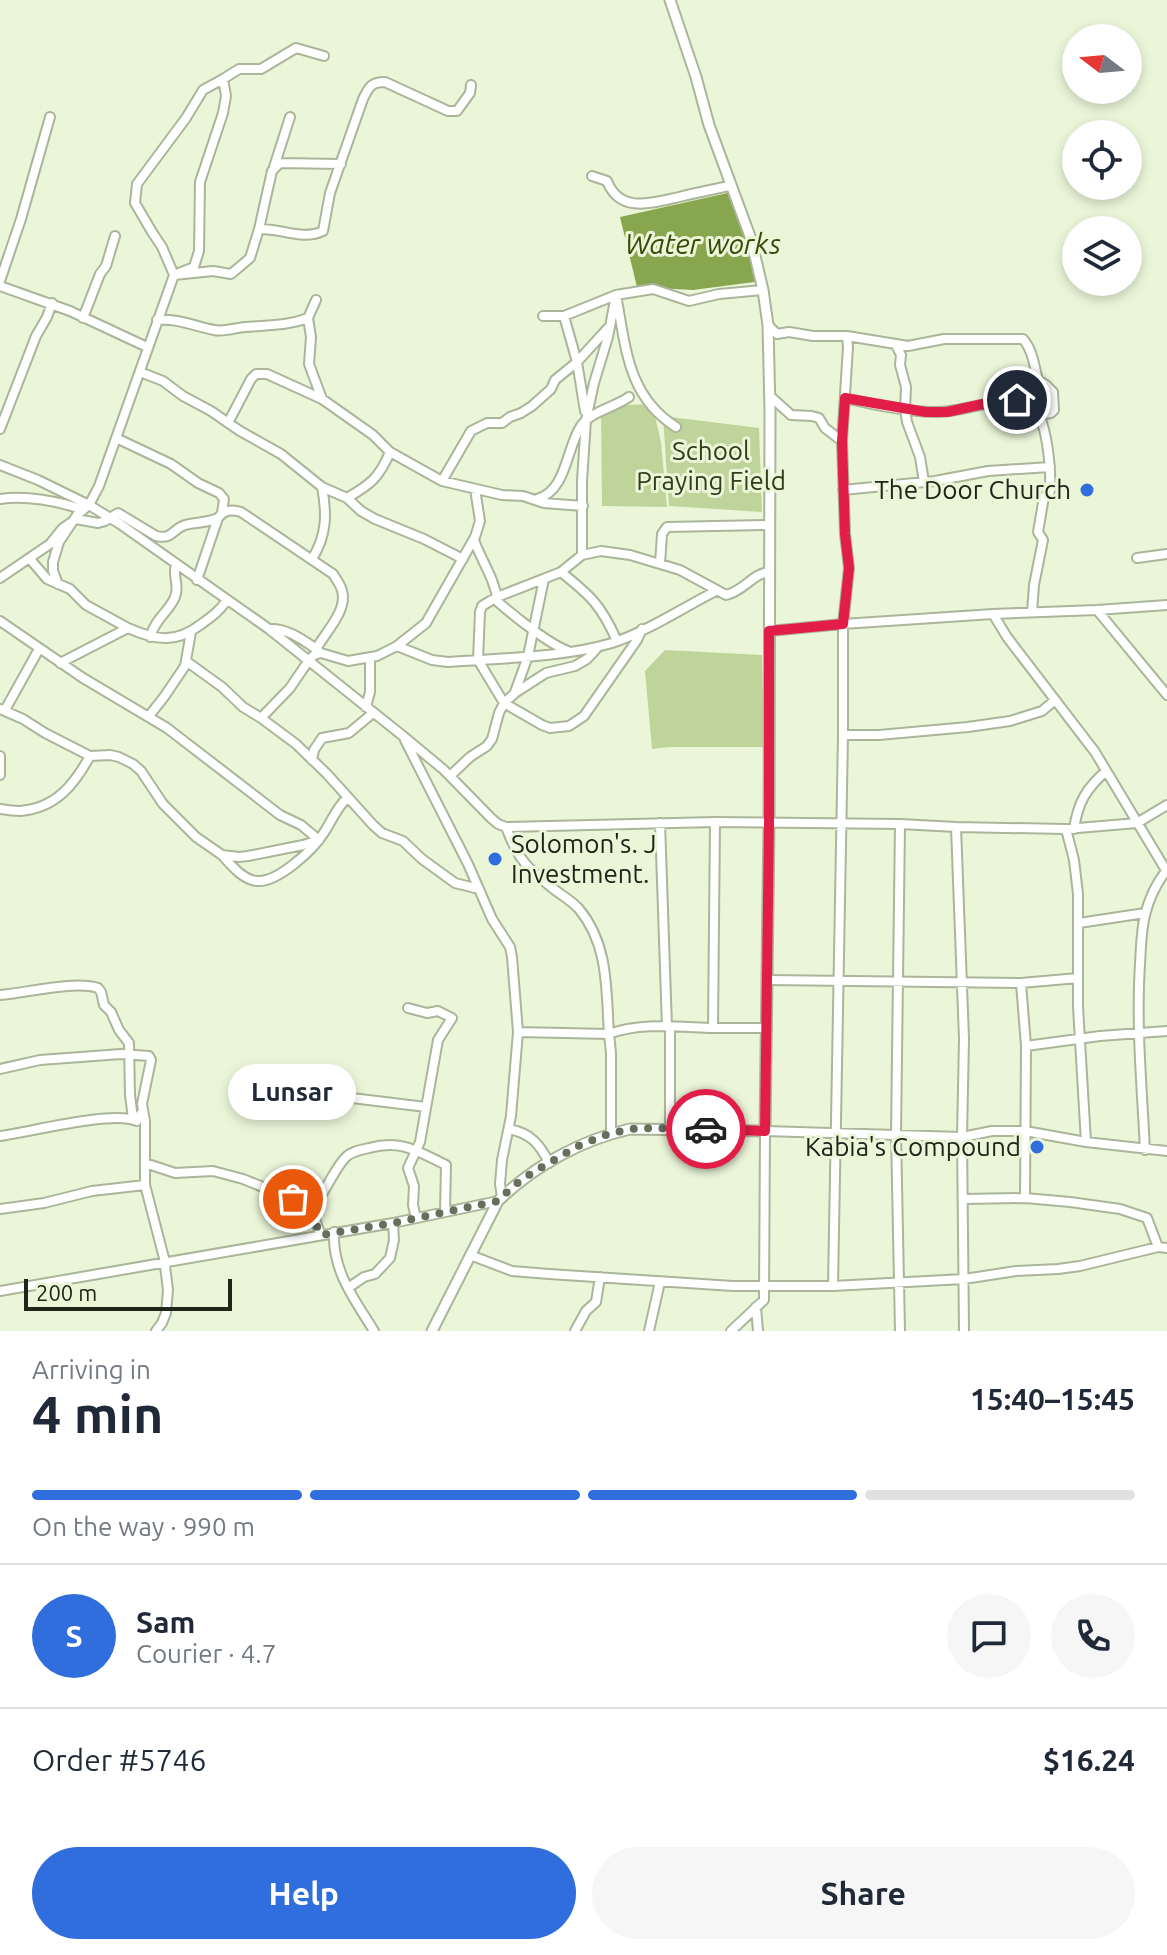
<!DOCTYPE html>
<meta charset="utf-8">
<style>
:root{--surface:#fff;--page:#f6f6f7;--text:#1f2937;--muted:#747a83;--line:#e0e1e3;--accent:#2f6edc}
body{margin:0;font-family:Ubuntu,sans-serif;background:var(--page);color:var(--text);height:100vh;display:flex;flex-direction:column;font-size:30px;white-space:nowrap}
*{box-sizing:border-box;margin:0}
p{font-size:26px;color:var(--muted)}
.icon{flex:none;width:44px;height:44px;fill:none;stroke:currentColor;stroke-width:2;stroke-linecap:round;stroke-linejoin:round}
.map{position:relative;height:1331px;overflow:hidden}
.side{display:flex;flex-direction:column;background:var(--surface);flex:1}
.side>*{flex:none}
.needle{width:52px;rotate:286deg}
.tools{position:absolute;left:1062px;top:24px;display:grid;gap:16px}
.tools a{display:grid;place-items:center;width:80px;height:80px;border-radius:50%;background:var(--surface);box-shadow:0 4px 12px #0003;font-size:40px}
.scale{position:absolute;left:24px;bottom:20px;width:208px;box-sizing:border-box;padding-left:8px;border:4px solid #202419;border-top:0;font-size:22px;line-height:28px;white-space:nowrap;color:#202419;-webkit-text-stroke:6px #ebf6d9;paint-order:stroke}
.pin{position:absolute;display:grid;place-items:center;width:68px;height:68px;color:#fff;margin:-34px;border:4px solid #fff;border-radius:50%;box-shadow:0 2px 8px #0007}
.courier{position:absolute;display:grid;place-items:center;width:80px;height:80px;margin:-40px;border:6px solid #e11d48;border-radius:50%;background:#fff;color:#222;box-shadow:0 2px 10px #0007}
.bubble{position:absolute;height:56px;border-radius:28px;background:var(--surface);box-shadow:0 4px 12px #0003;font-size:26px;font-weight:600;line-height:56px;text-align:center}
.summary em{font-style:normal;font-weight:600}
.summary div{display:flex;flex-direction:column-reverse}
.summary{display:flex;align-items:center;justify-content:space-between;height:136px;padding:0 32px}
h1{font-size:52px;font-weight:600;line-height:60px}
.bar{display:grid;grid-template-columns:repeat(4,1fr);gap:12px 8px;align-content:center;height:96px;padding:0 32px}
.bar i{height:10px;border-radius:6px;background:var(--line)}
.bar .current{background:var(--accent)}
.bar p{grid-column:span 4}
.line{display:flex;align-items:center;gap:20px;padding:0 32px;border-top:2px solid var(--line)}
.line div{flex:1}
.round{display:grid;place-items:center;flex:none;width:84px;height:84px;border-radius:42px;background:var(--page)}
.primary-button{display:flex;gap:16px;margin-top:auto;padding:16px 32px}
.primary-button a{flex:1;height:92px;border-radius:48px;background:var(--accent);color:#fff;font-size:32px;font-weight:600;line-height:92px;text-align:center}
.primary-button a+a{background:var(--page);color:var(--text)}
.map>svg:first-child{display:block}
.green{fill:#bed49b}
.water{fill:#87a64e}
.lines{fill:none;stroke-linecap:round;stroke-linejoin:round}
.minor-casing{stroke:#aab59a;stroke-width:12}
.tertiary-casing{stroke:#aab59a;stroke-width:13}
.minor{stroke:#fff;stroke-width:8}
.tertiary{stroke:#fff;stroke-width:9}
.done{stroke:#676e5c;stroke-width:8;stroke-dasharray:0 14.4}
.route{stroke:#e11d48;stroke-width:10}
.poi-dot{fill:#2f6edc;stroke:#ebf6d9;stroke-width:3}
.labels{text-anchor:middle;stroke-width:6;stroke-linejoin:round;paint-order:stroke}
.park-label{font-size:26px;fill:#313e19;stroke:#ebf6d9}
.poi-label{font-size:26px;fill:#202419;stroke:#ebf6d9;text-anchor:end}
.water-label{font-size:28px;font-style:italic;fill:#374a08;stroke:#ebf6d9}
</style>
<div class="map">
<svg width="1167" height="1331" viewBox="0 0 1167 1331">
<rect width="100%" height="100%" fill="#ebf6d9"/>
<path class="green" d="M652,404L661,442L667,507L602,506L601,406Z
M663,416L759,428L762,512L669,506Z
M665,650L762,655L764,747H670L652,749L645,671Z"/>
<path class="water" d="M732,192L762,281L693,290L637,287L620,217Z"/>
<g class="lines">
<defs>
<path id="minor" d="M324,56L296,48L261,69H239L223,79L226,96L223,113L200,182L199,251L194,267L174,275L213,271L231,274L250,258L259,229C281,228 302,241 323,231L330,193L363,99C369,87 371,82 385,82L448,111H457L470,93L471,85
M274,167L290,117
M592,176L607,181C620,214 652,203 679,197C696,193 713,189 730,186
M259,229L272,171L280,163L341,164
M0,281L21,219L50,117
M0,286L70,311L147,347
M543,316H564L616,295C626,347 627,396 676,427
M564,316L577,362L585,411
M83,318L100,274L106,266L115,236
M308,318L311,337L309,364L322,399
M157,320C177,318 194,326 214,330C224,332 234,328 245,327C267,325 287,326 308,318L316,300
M768,325L777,334L789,332L813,336H847L848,347L842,441L845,534L849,568L843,624V735L833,1286
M847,336L908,346L944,339H1023C1033,350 1034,366 1038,380L1046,385L1053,392L1054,410L1051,413L1039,415
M896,345L901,355L900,365L906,387L905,409L907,422L920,457L924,482
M140,372L163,381L183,396L211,411L240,431L281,454L322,487L347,498L361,511L375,519L424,539L463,559
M770,396L791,415L812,416L819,418L825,428L842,441
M845,398C874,405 922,415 950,411C966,409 1017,395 1029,402C1048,415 1051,471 1050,491L1044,497L1038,532L1043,540L1034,585L1032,612
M228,423L251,379L256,374H267L322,399L373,435L390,452L442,481L502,495L523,496L544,503L583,506
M0,429L36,336L47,317L52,303
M116,438L171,464L198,483L219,493L224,499L222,513
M0,465L38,480L89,505L120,524L269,629L403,736L444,770L491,818L498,824L506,827L715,822L900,824L956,827
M442,481L471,431L487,423H502L510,417L521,413L532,406L551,389L555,380L577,362L608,328
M843,490L935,481L988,471L1050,467
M347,498C371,484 379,478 390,452
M0,499C24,495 60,501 83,510
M537,499C567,491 566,448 581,426C590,412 615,407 629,397
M474,540C482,562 494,577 498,602C514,616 549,644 568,651
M582,555V481L586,420L594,383L608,337L616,295L653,289L689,301L719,294L763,290
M1137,558L1167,554
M30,559L47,579L70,589L86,605L128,628
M312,559C327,535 327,514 322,487
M660,564L662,534L667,527L770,525
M561,572C591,596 601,605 617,641
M0,578L50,544L62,529L76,519L98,523L105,521L118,513L156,536C173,540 172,529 185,525C196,522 207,523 218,518
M197,580L218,518C224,510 231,509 241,512L333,574C336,579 341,585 342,591C348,610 325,633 316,649
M58,584L53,571V562L59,542L77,515L89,505L99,486L174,275L162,247L152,232L135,203L137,184L186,118L203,90L223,79
M1097,610L1167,695
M993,614L1097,610L1167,605
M0,621L83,678L167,728L280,815L301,825L319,840
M270,629C288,628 304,641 318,650
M642,629L637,640L584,716L569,726L550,728L542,725L504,703L478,660L480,612L482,606L497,597L561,572L582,555L601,551L630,555L680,570L726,595C744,591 752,574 769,572
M769,631L843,624L993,614L1007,637L1095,752L1167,872
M150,637C156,617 169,612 175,597C180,585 172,576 176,565
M397,646L432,660L448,662C501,658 561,658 612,643C646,632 684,607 716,591
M186,661L222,687L243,707L261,718L296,744L327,774L373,825L382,833L403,841L422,859L455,883L479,889
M60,663L128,628C155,640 175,644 200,625C211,617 219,612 227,600
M515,692L528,656L544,579
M366,707L370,692V658
M0,709L23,719L45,733L90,756L110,755L119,757L133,764L141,771L163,804L196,837L222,855L239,857L248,856L303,845L319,840
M5,710L39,649
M149,716L164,697L185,666L191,632
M261,718L290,688L309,660L314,655L321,653L348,661L377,656L397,646L426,623L475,537L480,521L475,489
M843,735H879L968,727L1010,721L1042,711L1055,700
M405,740L468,864L492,919L510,947L512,957L518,1032L511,1116L502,1160L500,1184L502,1197
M0,756V775
M312,760L314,750L322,738L349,733L373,713
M450,776L470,757L487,746L492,739L499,713L504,703L515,693L546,673L575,666L587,659L598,647
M0,809C6,810 14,811 20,811C56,808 74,785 90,756
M660,823L667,1027
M900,824L896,1134L900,1331
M506,827C518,860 528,869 555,890C563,896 573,902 579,909C609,945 606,990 609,1034C640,1022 679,1027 713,1028L715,822
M1066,829L1137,823L1167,805
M1074,829C1078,802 1086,789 1106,771
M222,855C231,865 243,880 257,881C277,883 313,850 323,834C332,821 336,808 348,797
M1079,923L1145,913
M767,980L1021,983L1078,978
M1021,983L1026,1046L1025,1198
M0,995C26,993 76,980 98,988L101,992L104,1005L111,1012L119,1030L129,1043L130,1095L133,1119L139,1116L143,1111
M408,1008L427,1013L438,1011L452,1018L438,1040L420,1142L408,1168L414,1186L413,1205L416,1218
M670,1027V1129
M713,1028H767
M518,1032L609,1034L611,1053V1133
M1026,1046L1100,1036L1167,1031
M0,1069L40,1060L121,1054L149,1056L151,1060L142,1104L145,1121V1185L164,1258L168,1290L166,1313L162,1323L156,1331
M327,1095L426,1107
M509,1129C530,1133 540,1144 549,1163
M0,1136C31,1132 112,1110 137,1121
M1145,1150C1142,1088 1136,1026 1140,964C1141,948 1141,931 1145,915C1149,899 1156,884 1166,871
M145,1163L175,1173L213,1171L243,1179L315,1208
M963,1199L1025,1198L1070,1202L1120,1209L1147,1218L1158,1247
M0,1209L44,1203L92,1191L145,1185
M334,1232C332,1271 355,1300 374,1331
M321,1235C311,1213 313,1208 325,1189C332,1178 337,1166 346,1157C352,1151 361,1150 369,1148C401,1139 417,1151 446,1165L445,1211
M470,1255L512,1271L549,1274L733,1286H833L964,1279L1016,1271L1058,1269L1080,1266L1158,1247L1167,1248
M348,1288L364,1277L375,1274L390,1258L394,1240L393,1223
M0,1291L393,1223L498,1201
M756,1307L758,1331
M575,1331L586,1311L596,1302L600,1277
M649,1331L660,1282
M731,1331L764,1300L765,1131L962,1137L992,1131H1025L1086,1142L1167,1151
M964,1331L962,1137L964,1039L956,827L1066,829L1074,860L1078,894V1007L1086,1142"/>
<path id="tertiary" d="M432,1331L498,1201C534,1166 581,1140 630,1129L765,1131L769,823L770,411L768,325L763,290L751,239L709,125L696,77L670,0"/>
</defs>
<use href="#minor" class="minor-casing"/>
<use href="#tertiary" class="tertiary-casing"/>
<use href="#minor" class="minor"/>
<use href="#tertiary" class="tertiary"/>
</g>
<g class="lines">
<path class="done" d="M293,1199L315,1208L314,1220L321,1235L393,1223L498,1201L512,1187L532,1173L578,1146L611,1133L638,1128L706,1129"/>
<path class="route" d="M706,1129L765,1131L769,823V631L843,624L849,568L845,534L842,441L845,398L926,412H947L983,404L1017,400"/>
</g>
<g class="poi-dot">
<circle cx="1087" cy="490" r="8"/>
<circle cx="495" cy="859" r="8"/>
<circle cx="1037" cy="1147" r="8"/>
</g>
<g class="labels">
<g class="park-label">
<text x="711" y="460">School<tspan x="711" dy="30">Praying Field</tspan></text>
</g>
<g class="poi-label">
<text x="1071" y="499">The Door Church</text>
<text x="511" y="853" text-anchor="start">Solomon's. J<tspan x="511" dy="30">Investment.</tspan></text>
<text x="1021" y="1156">Kabia's Compound</text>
</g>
<g class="water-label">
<text x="703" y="254">Water works</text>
</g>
</g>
</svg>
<div class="tools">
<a><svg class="needle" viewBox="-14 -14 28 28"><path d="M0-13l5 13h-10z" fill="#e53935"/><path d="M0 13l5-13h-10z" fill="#747a83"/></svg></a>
<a><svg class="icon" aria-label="locate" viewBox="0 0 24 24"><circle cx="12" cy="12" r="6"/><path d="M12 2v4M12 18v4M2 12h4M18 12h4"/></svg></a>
<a><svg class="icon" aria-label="layers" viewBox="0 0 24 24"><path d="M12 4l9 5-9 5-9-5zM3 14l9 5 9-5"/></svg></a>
</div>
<div class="scale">200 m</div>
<div class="pin" style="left:293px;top:1199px;background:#ea580c"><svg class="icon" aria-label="bag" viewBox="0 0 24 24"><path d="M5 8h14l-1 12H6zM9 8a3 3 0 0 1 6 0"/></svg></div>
<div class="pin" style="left:1017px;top:400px;background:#1f2937"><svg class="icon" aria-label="home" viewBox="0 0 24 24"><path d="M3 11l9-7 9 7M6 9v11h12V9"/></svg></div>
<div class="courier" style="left:706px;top:1129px"><svg class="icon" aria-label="car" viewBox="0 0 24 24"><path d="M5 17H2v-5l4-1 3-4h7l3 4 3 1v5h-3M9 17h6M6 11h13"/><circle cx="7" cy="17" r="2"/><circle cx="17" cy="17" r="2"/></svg></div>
<div class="bubble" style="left:228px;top:1064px;width:128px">Lunsar</div>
</div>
<section class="side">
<div class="summary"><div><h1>4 min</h1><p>Arriving in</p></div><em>15:40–15:45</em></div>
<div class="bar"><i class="current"></i><i class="current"></i><i class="current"></i><i></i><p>On the way · 990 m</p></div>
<div class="line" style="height:144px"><b class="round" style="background:var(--accent);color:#fff">S</b><div><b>Sam</b><p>Courier · 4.7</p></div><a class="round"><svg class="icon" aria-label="chat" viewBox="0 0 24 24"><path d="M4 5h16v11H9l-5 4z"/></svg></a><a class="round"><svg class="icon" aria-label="phone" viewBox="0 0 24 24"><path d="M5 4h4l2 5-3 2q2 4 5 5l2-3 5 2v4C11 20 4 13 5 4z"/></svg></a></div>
<div class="line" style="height:104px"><div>Order #5746</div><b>$16.24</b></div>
<div class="primary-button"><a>Help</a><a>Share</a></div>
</section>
